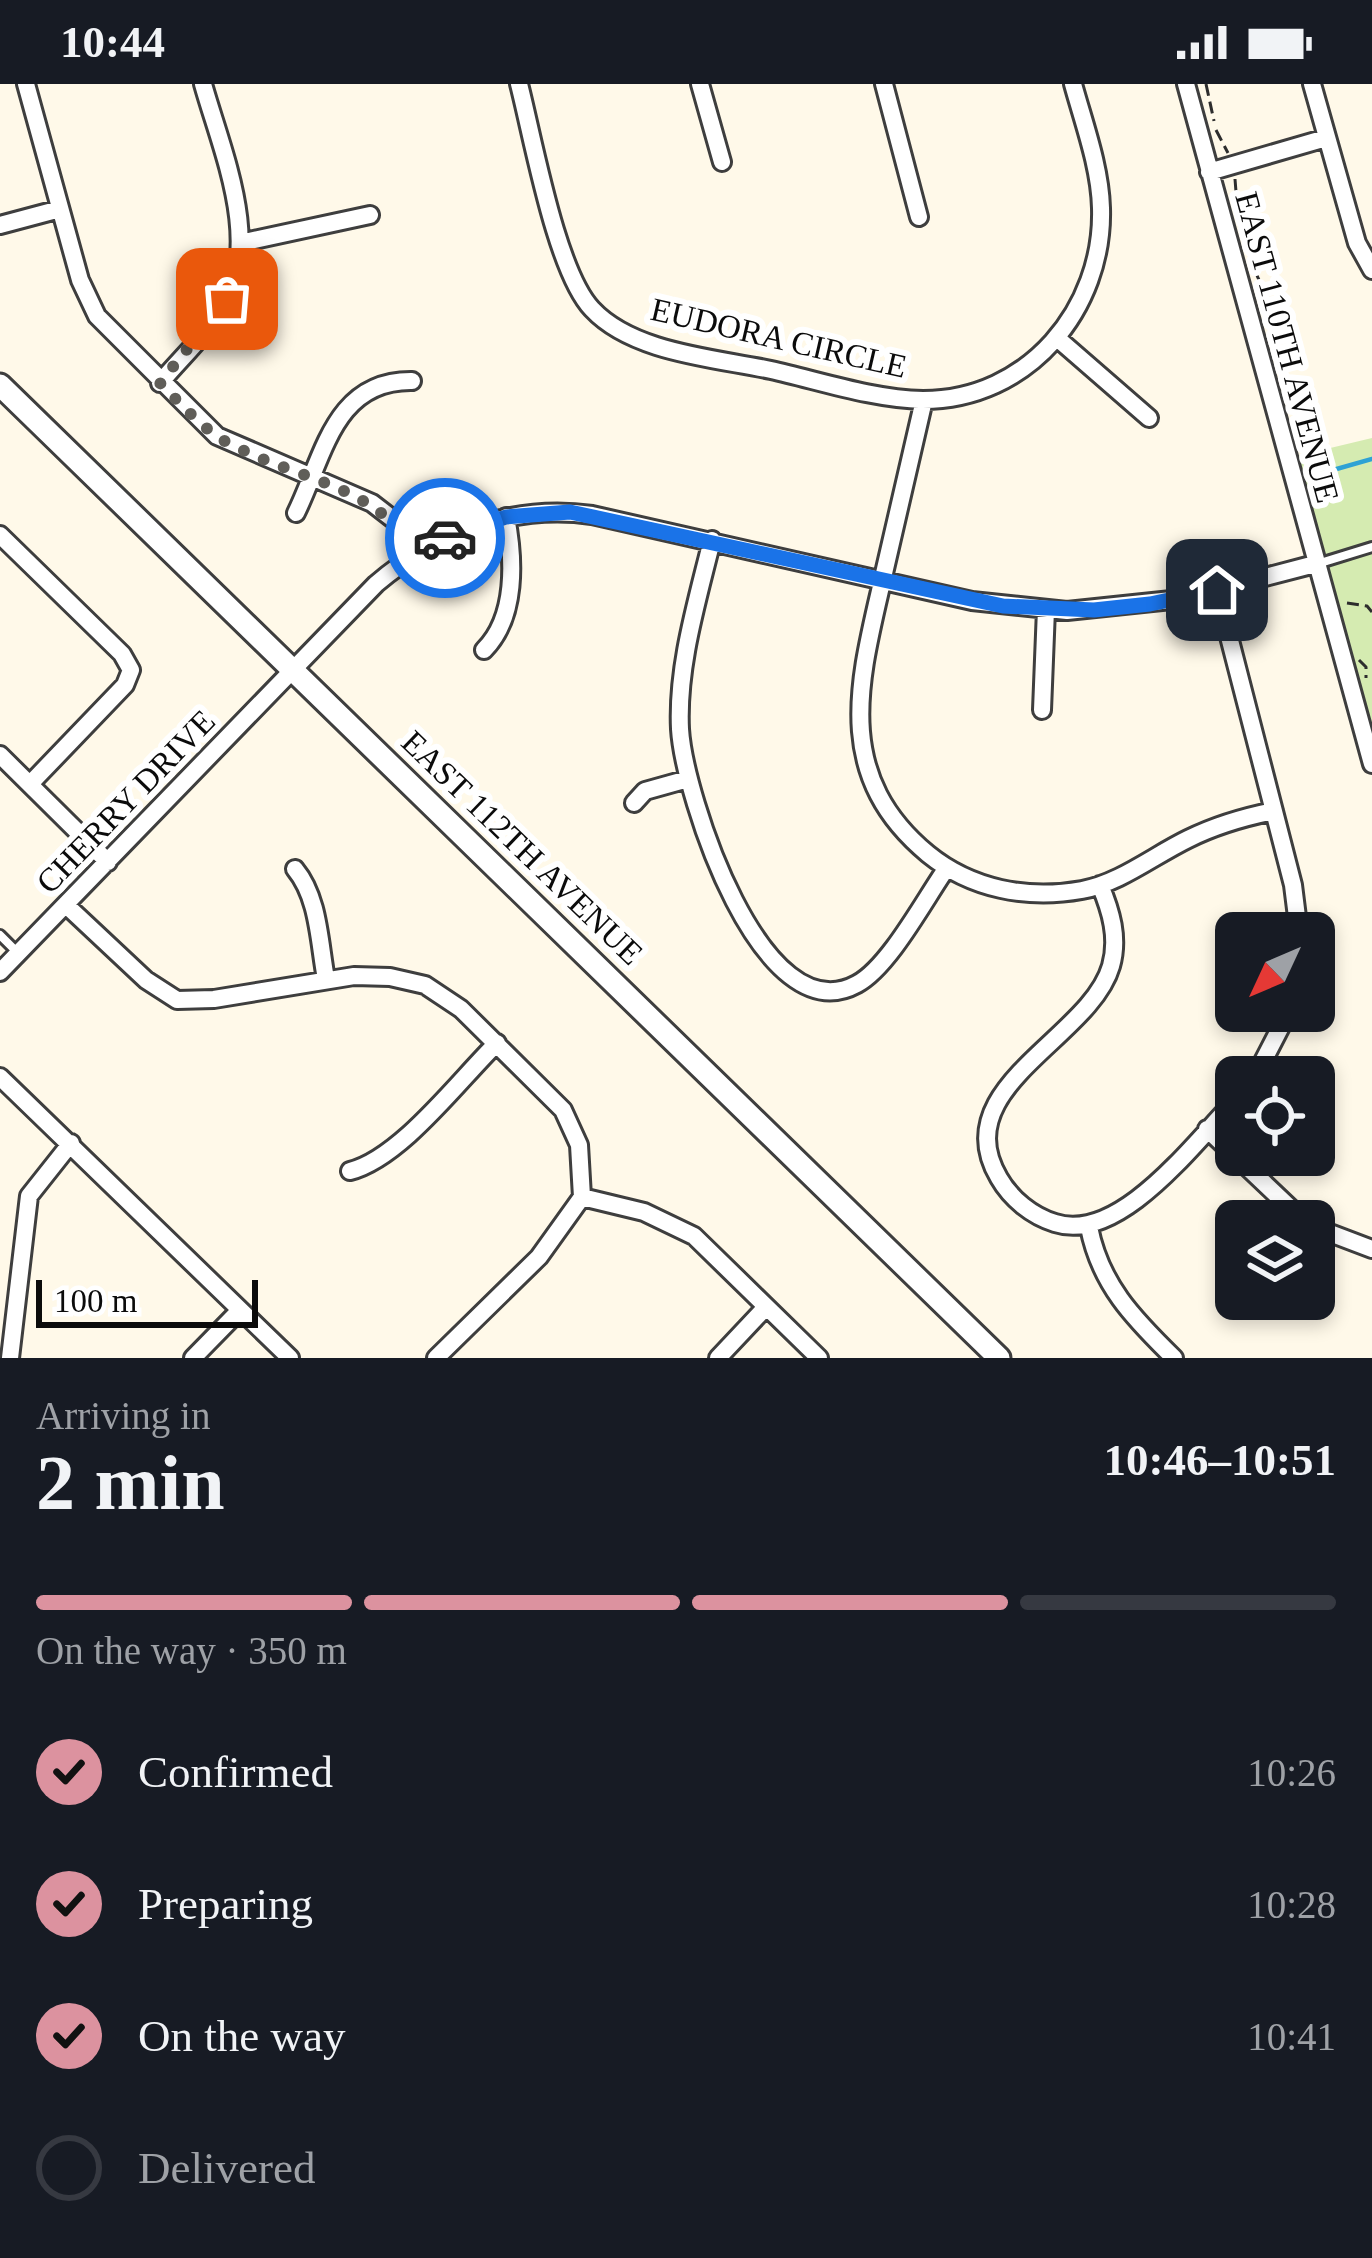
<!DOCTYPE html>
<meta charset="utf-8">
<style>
:root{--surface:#171b24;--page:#20242c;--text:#f1f3f6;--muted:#9ea1a6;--line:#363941;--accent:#dc929f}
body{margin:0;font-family:Georgia,serif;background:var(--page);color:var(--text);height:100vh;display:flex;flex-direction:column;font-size:45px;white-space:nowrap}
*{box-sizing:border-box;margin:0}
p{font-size:39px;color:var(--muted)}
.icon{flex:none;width:66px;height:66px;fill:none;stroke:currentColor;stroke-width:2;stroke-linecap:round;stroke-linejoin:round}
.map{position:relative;height:1274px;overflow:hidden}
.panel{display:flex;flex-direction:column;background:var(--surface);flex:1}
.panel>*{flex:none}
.needle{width:78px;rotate:226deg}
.buttons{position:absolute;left:1215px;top:828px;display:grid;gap:24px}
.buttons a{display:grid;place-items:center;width:120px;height:120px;border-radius:18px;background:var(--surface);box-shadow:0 6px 18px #0003;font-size:60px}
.scale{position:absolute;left:36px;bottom:30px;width:222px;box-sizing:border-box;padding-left:12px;border:6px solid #0b0b0b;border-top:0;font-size:33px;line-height:42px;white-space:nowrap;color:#0b0b0b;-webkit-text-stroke:9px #fff;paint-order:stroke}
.pin{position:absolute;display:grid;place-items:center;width:102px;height:102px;color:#fff;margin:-51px;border-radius:24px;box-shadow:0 6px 18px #0006}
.courier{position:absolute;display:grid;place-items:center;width:120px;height:120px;margin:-60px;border:9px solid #1a73e8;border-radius:50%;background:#fff;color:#222;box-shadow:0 3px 15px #0007}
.overview em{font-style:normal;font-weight:600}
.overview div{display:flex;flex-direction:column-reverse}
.overview{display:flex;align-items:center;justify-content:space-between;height:204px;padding:0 36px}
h1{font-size:78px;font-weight:600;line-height:90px}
.bar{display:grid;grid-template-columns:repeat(4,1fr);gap:18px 12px;align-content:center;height:144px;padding:0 36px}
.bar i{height:15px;border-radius:9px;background:var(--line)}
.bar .selected{background:var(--accent)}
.bar p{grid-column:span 4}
ol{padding:0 36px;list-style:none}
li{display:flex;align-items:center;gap:36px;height:132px}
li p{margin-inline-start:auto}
li .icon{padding:12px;border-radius:50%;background:var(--accent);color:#111;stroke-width:4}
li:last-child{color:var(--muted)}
li i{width:66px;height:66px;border:6px solid var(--line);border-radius:50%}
.status{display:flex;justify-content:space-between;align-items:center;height:84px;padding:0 60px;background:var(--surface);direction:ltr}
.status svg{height:33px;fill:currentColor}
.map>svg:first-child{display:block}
.green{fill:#d5ebb1}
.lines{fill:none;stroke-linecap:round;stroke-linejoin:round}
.stream{stroke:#2ea2d5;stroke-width:4.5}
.service-casing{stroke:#3e3e3e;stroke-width:14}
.minor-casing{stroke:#3e3e3e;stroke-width:22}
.tertiary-casing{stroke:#3e3e3e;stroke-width:27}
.path{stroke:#2d2d2d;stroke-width:3;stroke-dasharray:12 6;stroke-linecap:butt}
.service{stroke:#fff;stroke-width:8}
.minor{stroke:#fff;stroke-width:16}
.tertiary{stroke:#fff;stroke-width:21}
.done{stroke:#605e59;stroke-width:12;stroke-dasharray:0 21.6}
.route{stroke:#1a73e8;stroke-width:15}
.labels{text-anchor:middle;stroke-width:12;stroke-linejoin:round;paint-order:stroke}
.street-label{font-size:33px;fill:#0b0b0b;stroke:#fff}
</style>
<div class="status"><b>10:44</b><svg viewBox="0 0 49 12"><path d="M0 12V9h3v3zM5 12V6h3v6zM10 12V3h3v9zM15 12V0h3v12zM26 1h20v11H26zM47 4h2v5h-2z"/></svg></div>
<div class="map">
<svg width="1372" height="1274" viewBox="0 0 1372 1274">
<rect width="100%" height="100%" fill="#fff9e9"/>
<path class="green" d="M1372,354V645H1371L1297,372Z"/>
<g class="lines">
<path class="stream" d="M1326,388L1372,375"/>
<defs>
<path id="service" d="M1317,480L1372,463
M0,851L17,868"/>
<path id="minor" d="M26,0L80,196L97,232L217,352L372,419L394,436L418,467
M519,0C533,54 556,187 592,225C633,269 715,274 771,286C820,297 873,315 923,316C1028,316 1104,225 1101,124C1100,83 1084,40 1073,0
M700,0L722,78
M884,0L919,133
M1186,0L1372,680
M1312,0L1357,159L1372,186
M1209,88L1326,54
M0,141L60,125
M240,159L370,131
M1057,254L1149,334
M160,299C180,275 204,253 221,227C264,161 222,68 203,0
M924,316C911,372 898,428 885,485C861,591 829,688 928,770C971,805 1027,816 1082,806C1120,799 1153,772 1188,755C1216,741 1244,733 1274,727
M296,429C324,372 334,296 412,297
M0,451L122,570L131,586L125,601L30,700
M712,456C697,518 677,582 680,645C684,711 762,952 857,900C889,883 925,815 946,785
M1217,506L1293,801L1299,849
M484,566C517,533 514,475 506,433
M1042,626L1046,525
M0,671L108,778
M634,719L645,707L688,695
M295,785C319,814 319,858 326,895
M1100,801C1111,827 1119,854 1111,882C1090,955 945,1003 999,1094C1011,1115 1032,1132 1055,1139C1120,1160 1194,1058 1236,1016
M66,821L146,896L177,916L214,915L354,892L390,893L425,901L461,925L563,1026L579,1061L582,1113L539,1173L436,1274
M0,888L376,500C437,448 512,420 592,431L972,517L1067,527L1181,515L1315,480
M0,993L290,1274
M1255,993L1289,927
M1207,1045L1304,1137
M350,1087C401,1074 459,996 497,959
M582,1113L644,1128L694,1152L819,1274
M1089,1143C1100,1200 1133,1234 1174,1274
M1314,1143L1372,1165
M10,1274L29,1112L71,1059
M193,1274L240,1226
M718,1274L766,1223"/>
<path id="tertiary" d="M0,301L999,1274"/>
</defs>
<use href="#service" class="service-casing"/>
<use href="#minor" class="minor-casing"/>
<use href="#tertiary" class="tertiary-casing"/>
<path class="path" d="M1206,0L1214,37
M1216,46L1228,69
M1235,95L1237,121
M1239,129L1245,148
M1254,185L1270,220L1266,231
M1272,249L1280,280
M1283,299C1298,311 1299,326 1296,344
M1303,362L1311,370L1310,386
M1347,519L1367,522L1372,528
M1359,576L1366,583V594"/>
<use href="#service" class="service"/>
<use href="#minor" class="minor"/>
<use href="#tertiary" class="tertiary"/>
</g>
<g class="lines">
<path class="done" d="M227,215L160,299C182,321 204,347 232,361C302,397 369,399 418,467L445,454"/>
<path class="route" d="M445,454L506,433L570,428L1003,522L1094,526L1150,520L1217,506"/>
</g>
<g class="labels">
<g class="street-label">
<text transform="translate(779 253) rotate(13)" y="12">EUDORA CIRCLE</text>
<text transform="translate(1288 263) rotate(75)" y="12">EAST 110TH AVENUE</text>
<text transform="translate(125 717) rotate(-46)" y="12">CHERRY DRIVE</text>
<text transform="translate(523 763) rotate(44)" y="12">EAST 112TH AVENUE</text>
</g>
</g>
</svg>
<div class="buttons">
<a><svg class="needle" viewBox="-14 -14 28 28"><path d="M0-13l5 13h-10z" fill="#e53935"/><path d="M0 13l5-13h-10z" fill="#9ea1a6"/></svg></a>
<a><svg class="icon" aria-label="locate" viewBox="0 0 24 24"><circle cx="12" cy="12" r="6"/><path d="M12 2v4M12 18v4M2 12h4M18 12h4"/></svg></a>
<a><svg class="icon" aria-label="layers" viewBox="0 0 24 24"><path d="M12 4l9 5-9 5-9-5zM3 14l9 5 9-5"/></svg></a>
</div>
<div class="scale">100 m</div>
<div class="pin" style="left:227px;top:215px;background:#ea580c"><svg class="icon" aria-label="bag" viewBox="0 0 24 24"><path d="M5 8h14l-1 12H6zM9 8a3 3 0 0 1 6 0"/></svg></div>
<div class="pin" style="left:1217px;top:506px;background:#1f2937"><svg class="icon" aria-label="home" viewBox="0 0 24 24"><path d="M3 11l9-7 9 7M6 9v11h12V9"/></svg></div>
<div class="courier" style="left:445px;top:454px"><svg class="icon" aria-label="car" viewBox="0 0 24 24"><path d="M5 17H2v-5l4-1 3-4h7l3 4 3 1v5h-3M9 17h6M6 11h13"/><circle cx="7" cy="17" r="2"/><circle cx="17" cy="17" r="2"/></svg></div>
</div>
<section class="panel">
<div class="overview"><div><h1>2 min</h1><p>Arriving in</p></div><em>10:46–10:51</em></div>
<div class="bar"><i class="selected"></i><i class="selected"></i><i class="selected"></i><i></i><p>On the way · 350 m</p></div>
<ol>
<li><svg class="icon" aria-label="check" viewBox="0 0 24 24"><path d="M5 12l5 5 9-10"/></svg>Confirmed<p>10:26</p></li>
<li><svg class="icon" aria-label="check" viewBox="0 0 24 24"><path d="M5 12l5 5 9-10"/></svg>Preparing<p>10:28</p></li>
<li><svg class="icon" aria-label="check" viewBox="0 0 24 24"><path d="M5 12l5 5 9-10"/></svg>On the way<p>10:41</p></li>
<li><i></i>Delivered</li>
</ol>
</section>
